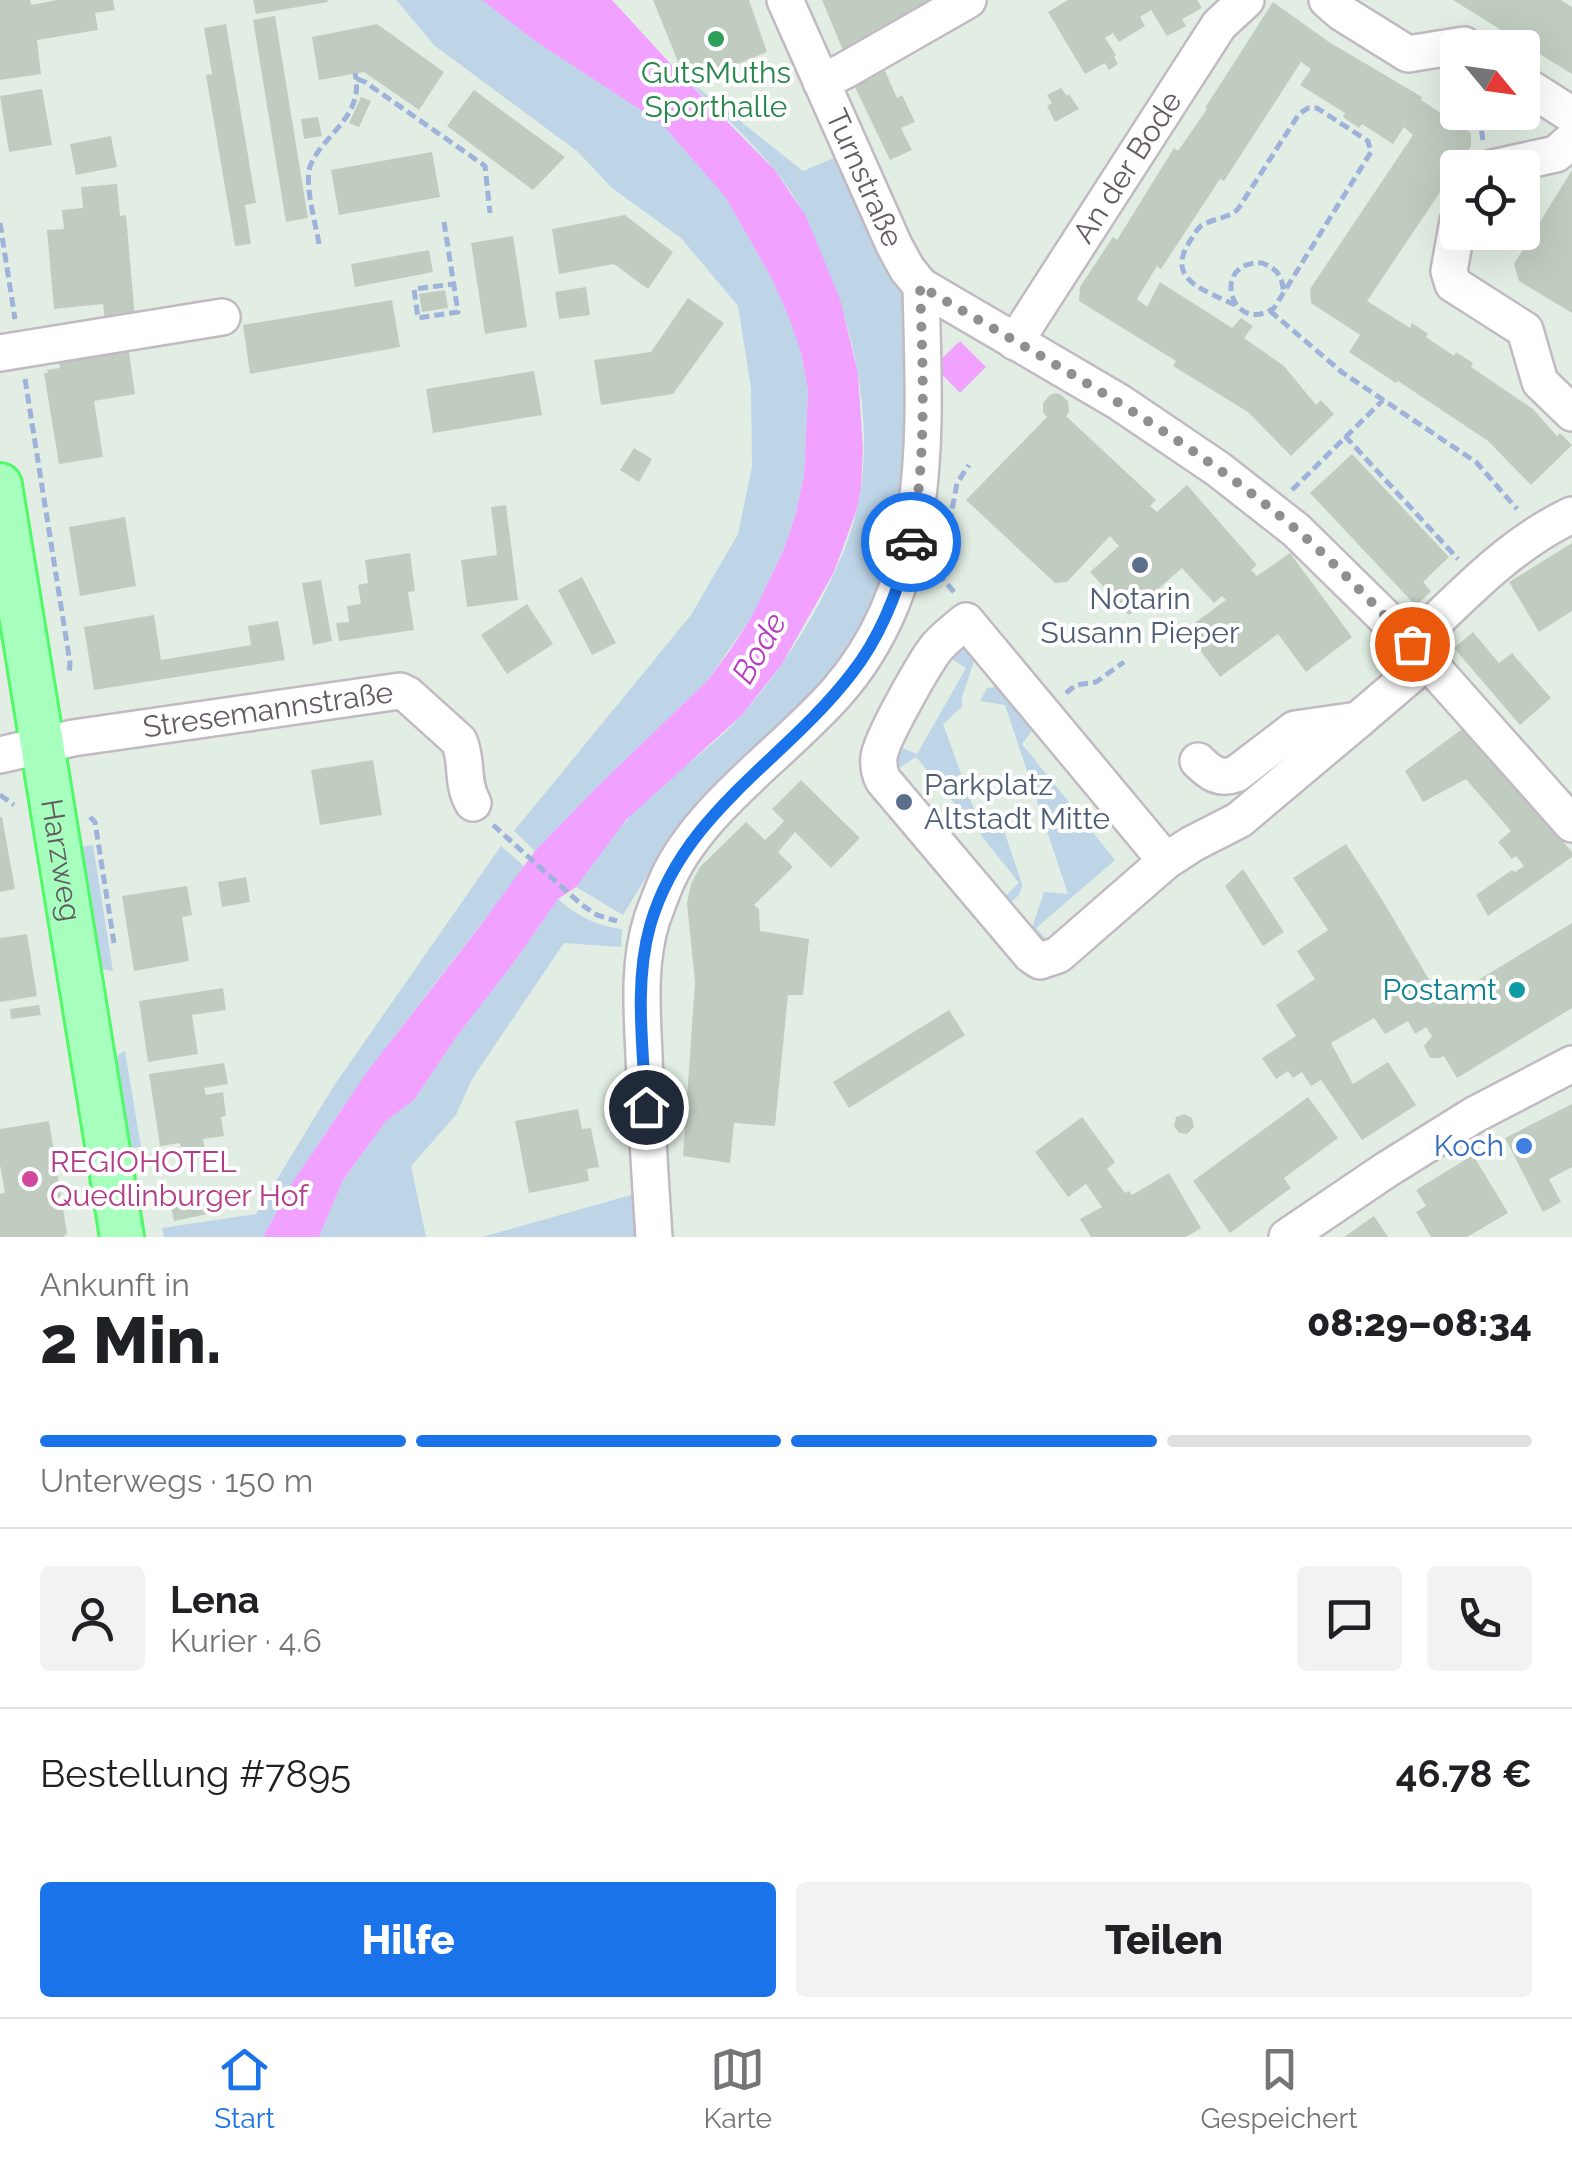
<!DOCTYPE html>
<html lang="de">
<meta charset="utf-8">
<style>
:root{--surface:#fff;--page:#f2f2f2;--text:#202124;--muted:#757577;--line:#e0e0e0;--accent:#1a73e8}
body{margin:0;font-family:Raleway,sans-serif;background:var(--page);color:var(--text);height:100vh;display:flex;flex-direction:column;font-size:38px;white-space:nowrap}
*{box-sizing:border-box;margin:0}
p{font-size:32px;color:var(--muted)}
.icon{flex:none;width:55px;height:55px;fill:none;stroke:currentColor;stroke-width:2;stroke-linecap:round;stroke-linejoin:round}
.map{position:relative;height:1237px;overflow:hidden}
.sheet{display:flex;flex-direction:column;background:var(--surface);flex:1}
.sheet>*{flex:none}
.needle{width:65px;rotate:119deg}
.tools{position:absolute;left:1440px;top:30px;display:grid;gap:20px}
.tools a{display:grid;place-items:center;width:100px;height:100px;border-radius:10px;background:var(--surface);box-shadow:0 10px 40px #0002;font-size:50px}
.pin{position:absolute;display:grid;place-items:center;width:85px;height:85px;color:#fff;margin:-42px;border:5px solid #fff;border-radius:50%;box-shadow:0 2px 10px #0007}
.courier{position:absolute;display:grid;place-items:center;width:100px;height:100px;margin:-50px;border:8px solid #1a73e8;border-radius:50%;background:#fff;color:#222;box-shadow:0 2px 12px #0007}
.headline em{font-style:normal;font-weight:800}
.headline div{display:flex;flex-direction:column-reverse}
.headline{display:flex;align-items:center;justify-content:space-between;height:170px;padding:0 40px}
h1{font-size:65px;font-weight:800;line-height:75px}
.bar{display:grid;grid-template-columns:repeat(4,1fr);gap:15px 10px;align-content:center;height:120px;padding:0 40px}
.bar i{height:12px;border-radius:8px;background:var(--line)}
.bar .on{background:var(--accent)}
.bar p{grid-column:span 4}
.line{display:flex;align-items:center;gap:25px;padding:0 40px;border-top:2px solid var(--line)}
.line div{flex:1}
.round{display:grid;place-items:center;flex:none;width:105px;height:105px;border-radius:10px;background:var(--page)}
.button{display:flex;gap:20px;margin-top:auto;padding:20px 40px}
.button a{flex:1;height:115px;border-radius:10px;background:var(--accent);color:#fff;font-size:40px;font-weight:800;line-height:115px;text-align:center}
.button a+a{background:var(--page);color:var(--text)}
.tab-bar{display:flex;justify-content:space-around;align-items:center;height:140px;border-top:2px solid var(--line);background:var(--surface);font-size:28px;color:var(--muted)}
.tab-bar a{display:grid;justify-items:center;gap:5px}
.tab-bar .on{color:var(--accent)}
.map>svg:first-child{display:block}
.green{fill:#bdd5e7}
.water{fill:#f1a1ff}
.building{fill:#c1ccc1}
.lines{fill:none;stroke-linecap:round;stroke-linejoin:round}
.minor-casing{stroke:#c2bac2;stroke-width:40}
.major-casing{stroke:#50f968;stroke-width:48}
.path{stroke:#9fb2da;stroke-width:5;stroke-dasharray:10 5;stroke-linecap:butt}
.minor{stroke:#fff;stroke-width:35}
.major{stroke:#a6ffbd;stroke-width:42}
.done{stroke:#908e91;stroke-width:10;stroke-dasharray:0 18}
.route{stroke:#1a73e8;stroke-width:12}
.leisure-dot{fill:#2e9e5b;stroke:#fff;stroke-width:4}
.service-dot{fill:#5c6f8a;stroke:#fff;stroke-width:4}
.culture-dot{fill:#0f9aa8;stroke:#fff;stroke-width:4}
.shop-dot{fill:#3f7fe0;stroke:#fff;stroke-width:4}
.hotel-dot{fill:#d1479c;stroke:#fff;stroke-width:4}
.labels{text-anchor:middle;stroke-width:8;stroke-linejoin:round;paint-order:stroke}
.leisure-label{font-size:30px;fill:#27864d;stroke:#fff}
.street-label{font-size:30px;fill:#645a64;stroke:#fff}
.service-label{font-size:30px;fill:#4e5e75;stroke:#fff}
.culture-label{font-size:30px;fill:#0d838f;stroke:#fff;text-anchor:end}
.shop-label{font-size:30px;fill:#366cbe;stroke:#fff;text-anchor:end}
.hotel-label{font-size:30px;fill:#b23c85;stroke:#fff;text-anchor:start}
.water-label{font-size:32px;font-style:italic;fill:#b73bc0;stroke:#fff}
</style>
<div class="map">
<svg width="1572" height="1237" viewBox="0 0 1572 1237">
<rect width="100%" height="100%" fill="#e2eee4"/>
<path class="green" d="M396,0H482L535,41L662,124L726,198L772,279L789,315L801,352L808,391L804,475L796,513L784,549L752,616L708,680L597,787L535,851L514,831L691,615L738,534L752,467L751,388L738,306L681,238L612,188L577,151L435,46Z
M677,71L803,171L836,157L907,300V487L879,594L854,639L820,684L680,828L661,853L623,915L576,887C599,853 622,822 653,794C682,767 716,744 743,714C792,658 851,563 861,488C871,417 856,339 829,274C818,246 808,217 791,192C760,146 716,109 677,71Z
M964,644L975,657L974,661L962,697V707L943,724L980,826L976,829L916,757L896,770L894,756L897,746L917,754L966,668L947,656Z
M995,687L1003,692L1035,727L1022,744L1115,860L1036,928L1050,944L1047,946L1033,936L1032,928L1044,892L1068,894L1005,705L980,701L987,688Z
M1000,819L1022,884C1021,894 1018,897 1010,902L1003,898L1019,883L980,834Z
M93,845L113,971L101,969L81,847Z
M501,846L525,867C434,988 334,1103 263,1237H164L162,1228L256,1214L333,1087Z
M558,899C575,915 599,927 622,929L621,947L564,943L472,1079L456,1115L411,1166L426,1237H319L343,1180L386,1121L414,1100L457,1036L515,961Z
M125,1051L141,1147L130,1148L115,1063L119,1054Z
M638,1193L640,1237H482Z"/>
<path class="water" d="M482,0H612L677,71L774,169L806,216L840,299L858,373L863,449L861,488L857,509L834,572L782,664L742,715L626,820L576,887L558,899L515,961L457,1036L414,1100L386,1121L343,1180L319,1237H263L294,1180L367,1072L480,926L535,851L597,787L708,680L731,649L752,616L784,549L796,513L804,475L808,391L801,352L788,315L772,279L726,198L662,124L535,41Z
M960,341L986,367L960,393L934,366Z"/>
<path class="building" d="M0,0H30L31,5L57,0H113L115,10L95,13L98,30L37,40L41,74L0,80Z
M253,0H327L328,2L256,14Z
M653,0H749L767,52L704,78L698,62L681,69Z
M822,0H940L845,55Z
M1068,0H1197L1202,8L1182,19L1186,26L1167,36L1151,10L1140,17L1145,26L1119,42L1113,33L1105,38L1116,55L1114,57L1118,64L1109,70L1105,63L1085,74L1048,12Z
M1453,0H1561L1572,7V74Z
M1273,2L1329,42L1422,97L1421,100L1471,133V146L1367,301L1410,328L1412,323L1428,334L1426,337L1454,356L1456,352L1473,363L1471,367L1533,409L1557,436L1560,433L1572,445L1531,485L1488,441L1398,381L1396,383L1349,352L1360,335L1311,303L1310,289L1413,135L1404,127L1393,144L1362,124L1359,128L1343,117L1345,113L1300,85L1311,69L1301,62L1224,181L1220,179L1161,269L1157,266L1137,299L1147,307L1160,282L1232,328L1241,318L1253,326L1244,338L1284,366L1316,405L1321,400L1334,414L1291,456L1248,412L1173,366L1176,361L1079,301L1080,287L1113,237L1117,240L1174,148L1178,151L1207,109L1205,108Z
M275,16L308,218L286,222L253,20Z
M226,24L256,203L245,205L251,244L235,246L206,75L212,74L204,28Z
M377,24L444,72L419,110L364,72L319,80L312,37Z
M885,71L897,98L902,95L915,122L901,128L912,150L890,160L854,85Z
M1061,88L1067,96L1069,94L1079,109L1055,122L1047,106L1052,103L1047,95Z
M42,89L52,145L9,152L0,96Z
M474,90L565,157L533,190L447,126Z
M361,97L371,101L359,127L349,123Z
M318,117L322,136L304,139L301,119Z
M111,136L117,167L76,175L70,144Z
M432,152L440,197L339,215L331,170Z
M1572,170V313L1519,281L1514,264Z
M117,184L120,216L126,215L135,318L105,321L103,304L54,309L47,230L64,229L62,210L83,208L81,187Z
M625,215L673,252L648,289L614,264L559,274L552,229Z
M513,236L527,327L485,334L471,243Z
M429,250L433,272L355,287L351,264Z
M586,287L590,315L559,319L555,292Z
M445,290L448,308L422,312L419,294Z
M688,298L724,323L673,394L601,405L594,360L651,352Z
M392,300L400,347L250,374L243,325Z
M128,346L135,394L94,401L103,457L59,464L44,373H48L47,370L60,368L58,357Z
M534,371L542,415L433,433L426,389Z
M1055,393L1060,394L1068,401L1069,412L1066,416L1156,500L1150,506L1157,512L1187,485L1257,565L1251,570L1257,576L1290,553L1352,637L1306,672L1278,634L1220,677L1185,630L1226,600L1222,596L1214,603L1182,568L1129,615L1090,572L1119,546L1110,536L1067,582L1055,583L966,500L1047,417L1043,412V403L1050,395Z
M634,448L652,459L639,482L620,470Z
M1352,454L1449,557L1423,582L1431,591L1416,606L1310,493Z
M506,505L518,600L467,607L461,560L497,555L491,507Z
M125,517L136,586L80,596L69,527Z
M1572,543V611L1539,632L1509,582Z
M410,553L415,591L408,592L414,630L339,641L336,623L349,622L347,606L361,604L358,585L368,583L365,560Z
M582,577L616,643L592,655L558,590Z
M321,580L332,641L313,645L302,583Z
M527,604L553,644L507,674L481,635Z
M154,615L161,660L251,645L248,626L278,621L285,660L94,690L84,627Z
M1473,632L1499,663L1512,653L1551,698L1520,725L1454,648Z
M1465,727L1572,852V857L1488,916L1476,895L1512,870L1515,872L1524,866L1516,856L1512,859L1498,842L1511,831L1466,779L1423,802L1405,771Z
M373,760L382,815L320,825L311,770Z
M801,780L860,838L831,868L795,832L778,852L793,867L754,905L759,909L760,931L809,939L803,995H788L775,1126L734,1123L730,1163L683,1156L695,982L687,903L691,884L700,867L746,822L765,840L775,831L784,821L772,809Z
M0,817H2L15,889L0,892Z
M1346,844L1383,901L1442,1002L1572,923V1008L1457,1078L1444,1056L1440,1058H1430L1424,1046L1432,1036L1426,1027L1415,1034L1408,1021L1385,1034L1374,1018L1331,1043L1353,1084L1388,1062L1416,1105L1362,1140L1321,1080L1311,1086L1302,1072L1293,1078L1288,1071L1276,1079L1262,1058L1296,1036L1276,1005L1315,979L1297,951L1328,930L1293,878Z
M1243,869L1284,932L1263,946L1225,886Z
M246,877L250,902L222,907L218,882Z
M187,886L192,915L182,917L189,961L134,971L122,896Z
M27,934L37,996L0,1002V938Z
M223,988L226,1010L192,1015L198,1054L148,1062L139,1001Z
M39,1005L41,1015L11,1019L10,1009Z
M949,1010L965,1035L849,1108L833,1082Z
M224,1063L228,1084L204,1088L206,1095L223,1092L226,1116L221,1117L224,1136L203,1139L205,1151L182,1155L180,1143L160,1146L149,1074Z
M1308,1097L1338,1138L1284,1178L1291,1188L1230,1233L1193,1181Z
M1572,1104V1167L1549,1179L1561,1202L1543,1212L1505,1138Z
M578,1109L582,1129L591,1128L599,1167L587,1169L589,1181L529,1193L515,1121Z
M1184,1114L1192,1118L1194,1127L1187,1134L1179,1133L1174,1126L1176,1117Z
M1082,1117L1115,1162L1107,1169L1125,1193L1129,1191L1132,1195L1169,1173L1201,1228L1186,1237H1091L1080,1219L1102,1207L1086,1184L1068,1197L1035,1152Z
M49,1121L67,1233L64,1237H0V1194L5,1193L0,1165V1129Z
M1473,1155L1508,1213L1467,1237H1431L1416,1212L1426,1206L1416,1190Z
M206,1201L208,1214L174,1221L171,1207Z
M1374,1216L1388,1237H1344Z"/>
<g class="lines">
<defs>
<g id="minor">
<path id="s1" d="M785,0L894,245L907,269L921,286L1119,402L1218,469L1296,530L1412,644L1572,824"/>
<path d="M1327,0L1342,13L1408,54L1464,45L1467,48"/>
<path d="M821,82L844,71L968,0"/>
<path d="M1522,83L1572,115"/>
<path d="M1492,168L1556,154L1572,140"/>
<path d="M1458,221L1449,271L1453,284L1525,330L1540,382L1572,413"/>
<path id="s2" d="M1015,342L1219,25L1246,0"/>
<path d="M0,353L222,317"/>
<path d="M1412,644C1460,598 1511,543 1572,515"/>
<path id="s3" d="M0,755L73,738L400,691L408,695L459,741C468,761 461,783 473,803"/>
<path d="M1198,761C1210,773 1219,780 1236,774L1295,729L1358,720L1427,661"/>
<path d="M1166,861L966,621C956,629 946,637 937,647C925,662 881,739 879,757C878,766 879,772 883,780L1031,955L1040,961L1058,955L1166,861L1192,844L1239,820L1358,720"/>
<path d="M654,1237C650,1176 646,1116 644,1055C642,1010 638,963 652,919C658,903 664,885 672,870C708,802 787,749 837,692C937,578 924,427 921,286"/>
<path d="M1287,1237L1386,1170L1474,1115L1572,1064"/>
</g>
<g id="major">
<path id="s4" d="M0,485L122,1237"/>
</g>
</defs>
<use href="#minor" class="minor-casing"/>
<use href="#major" class="major-casing"/>
<path class="path" d="M357,79L365,82L485,166L490,213
M1443,79L1458,89
M1465,112L1473,117L1486,112
M1479,116L1483,140
M444,222L458,312L418,318L414,289L454,284
M0,223L15,319
M319,244C316,224 303,182 311,164C324,134 365,116 355,73
M1235,305C1210,292 1167,282 1187,246C1191,240 1195,231 1201,226C1213,218 1227,219 1238,209L1299,114L1308,108H1317L1368,141L1371,152L1274,308C1231,337 1209,260 1262,263C1276,268 1283,276 1283,291
M1270,311L1343,373L1476,462L1517,509
M25,379L70,663L69,675
M1345,436L1458,559
M1292,490L1383,400
M954,592L940,576L957,483L969,465
M1066,693L1076,685L1096,682L1124,662
M0,795L14,805
M90,817L95,822L114,943
M493,825L582,905L597,915L617,921"/>
<use href="#minor" class="minor"/>
<use href="#major" class="major"/>
</g>
<g class="lines">
<path class="done" d="M911,542C927,457 923,372 920,286C1050,362 1183,433 1298,531C1338,566 1375,606 1412,644"/>
<path class="route" d="M646,1107C643,1048 634,983 650,926C683,811 784,762 852,673C882,635 899,589 911,542"/>
</g>
<circle class="leisure-dot" cx="716" cy="39" r="10"/>
<g class="service-dot">
<circle cx="1140" cy="565" r="10"/>
<circle cx="904" cy="802" r="10"/>
</g>
<circle class="culture-dot" cx="1517" cy="990" r="10"/>
<circle class="shop-dot" cx="1524" cy="1146" r="10"/>
<circle class="hotel-dot" cx="30" cy="1179" r="10"/>
<g class="labels">
<g class="leisure-label">
<text x="716" y="83">GutsMuths<tspan x="716" dy="34">Sporthalle</tspan></text>
</g>
<g class="street-label">
<text dy="10" stroke="none"><textPath href="#s2" startOffset="208">An der Bode</textPath></text>
<text dy="10" stroke="none"><textPath href="#s1" startOffset="195">Turnstraße</textPath></text>
<text dy="10" stroke="none"><textPath href="#s3" startOffset="272">Stresemannstraße</textPath></text>
<text dy="10" stroke="none"><textPath href="#s4" startOffset="380">Harzweg</textPath></text>
</g>
<g class="service-label">
<text x="1140" y="609">Notarin<tspan x="1140" dy="34">Susann Pieper</tspan></text>
<text x="924" y="795" text-anchor="start">Parkplatz<tspan x="924" dy="34">Altstadt Mitte</tspan></text>
</g>
<g class="culture-label">
<text x="1497" y="1000">Postamt</text>
</g>
<g class="shop-label">
<text x="1504" y="1156">Koch</text>
</g>
<g class="hotel-label">
<text x="50" y="1172">REGIOHOTEL<tspan x="50" dy="34">Quedlinburger Hof</tspan></text>
</g>
<g class="water-label">
<text transform="translate(759 648) rotate(-60)" y="11">Bode</text>
</g>
</g>
</svg>
<div class="tools">
<a><svg class="needle" viewBox="-14 -14 28 28"><path d="M0-13l5 13h-10z" fill="#e53935"/><path d="M0 13l5-13h-10z" fill="#757577"/></svg></a>
<a><svg class="icon" aria-label="locate" viewBox="0 0 24 24"><circle cx="12" cy="12" r="6"/><path d="M12 2v4M12 18v4M2 12h4M18 12h4"/></svg></a>
</div>
<div class="pin" style="left:1412px;top:644px;background:#ea580c"><svg class="icon" aria-label="bag" viewBox="0 0 24 24"><path d="M5 8h14l-1 12H6zM9 8a3 3 0 0 1 6 0"/></svg></div>
<div class="pin" style="left:646px;top:1107px;background:#1f2937"><svg class="icon" aria-label="home" viewBox="0 0 24 24"><path d="M3 11l9-7 9 7M6 9v11h12V9"/></svg></div>
<div class="courier" style="left:911px;top:542px"><svg class="icon" aria-label="car" viewBox="0 0 24 24"><path d="M5 17H2v-5l4-1 3-4h7l3 4 3 1v5h-3M9 17h6M6 11h13"/><circle cx="7" cy="17" r="2"/><circle cx="17" cy="17" r="2"/></svg></div>
</div>
<section class="sheet">
<div class="headline"><div><h1>2 Min.</h1><p>Ankunft in</p></div><em>08:29–08:34</em></div>
<div class="bar"><i class="on"></i><i class="on"></i><i class="on"></i><i></i><p>Unterwegs · 150 m</p></div>
<div class="line" style="height:180px"><a class="round"><svg class="icon" aria-label="person" viewBox="0 0 24 24"><circle cx="12" cy="8" r="4"/><path d="M4 21q1-7 8-7t8 7"/></svg></a><div><b>Lena</b><p>Kurier · 4.6</p></div><a class="round"><svg class="icon" aria-label="chat" viewBox="0 0 24 24"><path d="M4 5h16v11H9l-5 4z"/></svg></a><a class="round"><svg class="icon" aria-label="phone" viewBox="0 0 24 24"><path d="M5 4h4l2 5-3 2q2 4 5 5l2-3 5 2v4C11 20 4 13 5 4z"/></svg></a></div>
<div class="line" style="height:130px"><div>Bestellung #7895</div><b>46.78 €</b></div>
<div class="button"><a>Hilfe</a><a>Teilen</a></div>
</section>
<nav class="tab-bar">
<a class="on"><svg class="icon" aria-label="home" viewBox="0 0 24 24"><path d="M3 11l9-7 9 7M6 9v11h12V9"/></svg>Start</a>
<a><svg class="icon" aria-label="map" viewBox="0 0 24 24"><path d="M3 6l6-2 6 2 6-2v14l-6 2-6-2-6 2zM9 4v14M15 6v14"/></svg>Karte</a>
<a><svg class="icon" aria-label="saved" viewBox="0 0 24 24"><path d="M7 4h10v16l-5-4-5 4z"/></svg>Gespeichert</a>
</nav>
